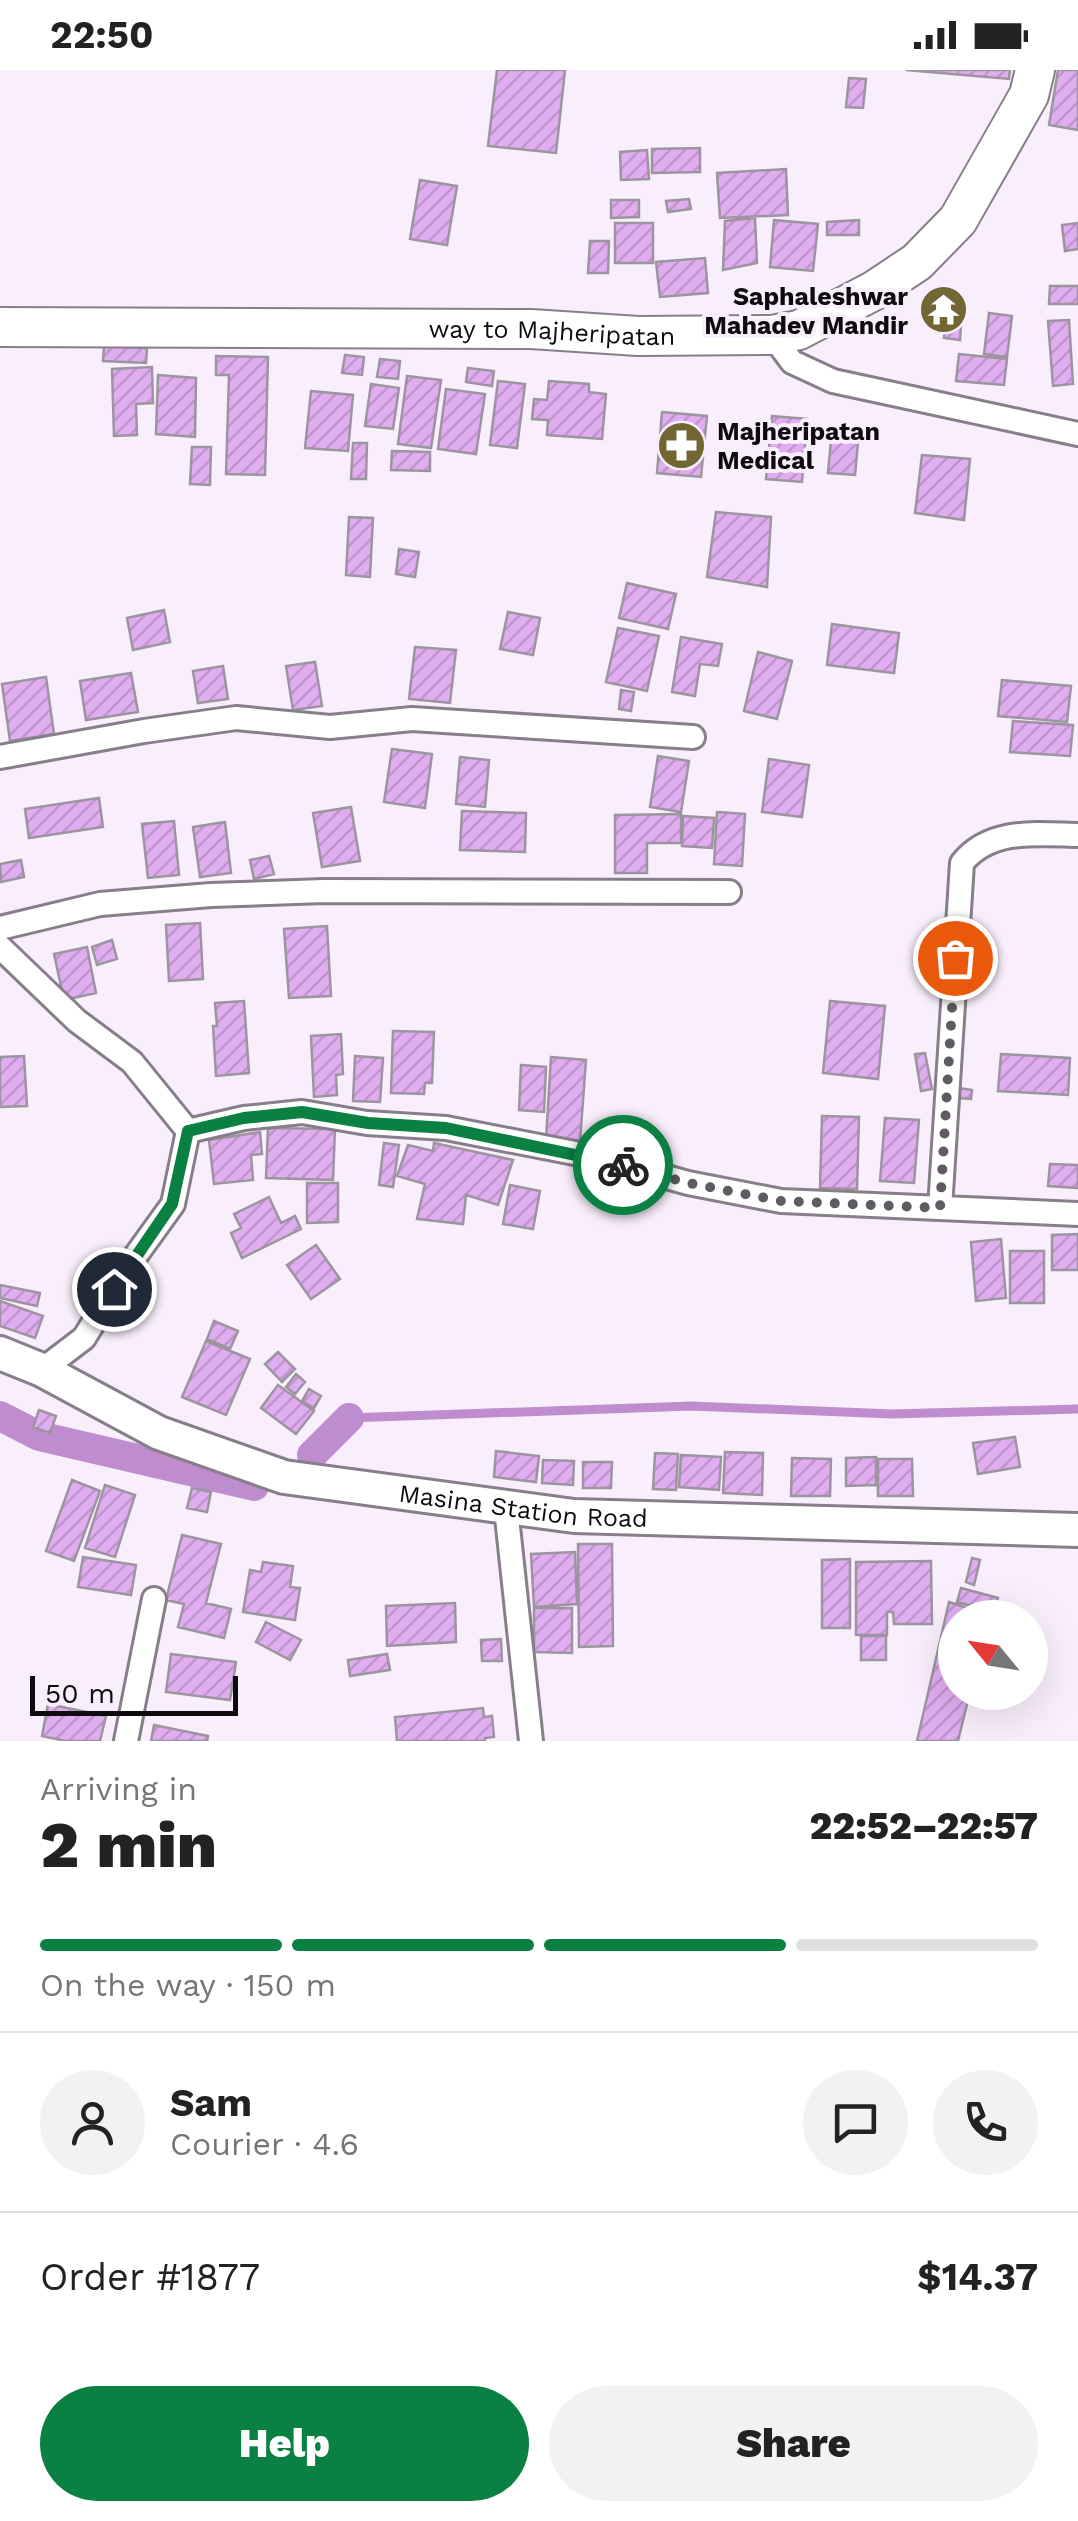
<!DOCTYPE html>
<meta charset="utf-8">
<style>
:root{--surface:#fff;--page:#f2f2f2;--text:#222;--muted:#767676;--line:#e0e0e0;--accent:#0b8043}
body{margin:0;font-family:"Work Sans",sans-serif;background:var(--page);color:var(--text);height:100vh;display:flex;flex-direction:column;font-size:38px;white-space:nowrap}
*{box-sizing:border-box;margin:0}
p{font-size:32px;color:var(--muted)}
.icon{flex:none;width:55px;height:55px;fill:none;stroke:currentColor;stroke-width:2;stroke-linecap:round;stroke-linejoin:round}
.map{position:relative;height:1671px;overflow:hidden}
.panel{display:flex;flex-direction:column;background:var(--surface);flex:1}
.panel>*{flex:none}
.needle{width:65px;rotate:300deg}
.controls{position:absolute;left:938px;top:1530px;display:grid;gap:20px}
.controls a{display:grid;place-items:center;width:110px;height:110px;border-radius:50%;background:var(--surface);box-shadow:0 10px 40px #0002;font-size:50px}
.scale{position:absolute;left:30px;bottom:25px;width:208px;box-sizing:border-box;padding-left:10px;border:5px solid #0e0b0f;border-top:0;font-size:28px;line-height:35px;white-space:nowrap;color:#0e0b0f;-webkit-text-stroke:8px #f9effc;paint-order:stroke}
.pin{position:absolute;display:grid;place-items:center;width:85px;height:85px;color:#fff;margin:-42px;border:5px solid #fff;border-radius:50%;box-shadow:0 2px 10px #0007}
.courier{position:absolute;display:grid;place-items:center;width:100px;height:100px;margin:-50px;border:8px solid #0b8043;border-radius:50%;background:#fff;color:#222;box-shadow:0 2px 12px #0007}
.summary em{font-style:normal;font-weight:800}
.summary div{display:flex;flex-direction:column-reverse}
.summary{display:flex;align-items:center;justify-content:space-between;height:170px;padding:0 40px}
h1{font-size:65px;font-weight:800;line-height:75px}
.bar{display:grid;grid-template-columns:repeat(4,1fr);gap:15px 10px;align-content:center;height:120px;padding:0 40px}
.bar i{height:12px;border-radius:8px;background:var(--line)}
.bar .current{background:var(--accent)}
.bar p{grid-column:span 4}
.line{display:flex;align-items:center;gap:25px;padding:0 40px;border-top:2px solid var(--line)}
.line div{flex:1}
.round{display:grid;place-items:center;flex:none;width:105px;height:105px;border-radius:52px;background:var(--page)}
.button{display:flex;gap:20px;margin-top:auto;padding:20px 40px}
.button a{flex:1;height:115px;border-radius:60px;background:var(--accent);color:#fff;font-size:40px;font-weight:800;line-height:115px;text-align:center}
.button a+a{background:var(--page);color:var(--text)}
.status{display:flex;justify-content:space-between;align-items:center;height:70px;padding:0 50px;background:var(--surface);direction:ltr}
.status svg{height:28px;fill:currentColor}
.map>svg:first-child{display:block}
.lines{fill:none;stroke-linecap:round;stroke-linejoin:round}
.stream{stroke:#bf8cce;stroke-width:9}
.canal{stroke:#bf8cce;stroke-width:30}
.building{fill:url(#building-hatch);stroke:#9c949f;stroke-width:2.5}
.street-casing{stroke:#877e89;stroke-width:28}
.secondary-casing{stroke:#877e89;stroke-width:38}
.primary-casing{stroke:#877e89;stroke-width:42}
.street{stroke:#fff;stroke-width:22}
.secondary{stroke:#fff;stroke-width:32}
.primary{stroke:#fff;stroke-width:38}
.done{stroke:#605b62;stroke-width:10;stroke-dasharray:0 18}
.route{stroke:#0b8043;stroke-width:12}
.labels{text-anchor:middle;stroke-width:8;stroke-linejoin:round;paint-order:stroke}
.poi-label{font-size:25px;font-weight:bold;fill:#0e0b0f;stroke:#f9effc;text-anchor:end}
.street-label{font-size:25px;fill:#0e0b0f;stroke:#f9effc}
</style>
<div class="status"><b>22:50</b><svg viewBox="0 0 49 12"><path d="M0 12V9h3v3zM5 12V6h3v6zM10 12V3h3v9zM15 12V0h3v12zM26 1h20v11H26zM47 4h2v5h-2z"/></svg></div>
<div class="map">
<svg width="1078" height="1671" viewBox="0 0 1078 1671">
<defs>
<pattern id="building-hatch" width="6" height="6" patternUnits="userSpaceOnUse" patternTransform="scale(2.5)"><rect width="6" height="6" fill="#e1adf1"/><path d="M-1 1l2-2M0 6l6-6M5 7l2-2" fill="none" stroke="#c094cd"/></pattern>
</defs>
<rect width="100%" height="100%" fill="#f9effc"/>
<g class="lines">
<path class="stream" d="M349,1348L691,1336L893,1344L1078,1339"/>
<path class="canal" d="M0,1346L39,1366L254,1416
M312,1385L349,1348"/>
</g>
<path class="building" d="M497,0H565L556,83L488,76Z
M906,0H1010L1009,9Z
M1058,0H1078V60L1049,55Z
M849,8L866,9L863,38L846,37Z
M700,78V102L652,103V79Z
M647,80L649,109L621,110L620,82Z
M786,99L788,145L720,148L717,103Z
M420,110L457,116L447,175L410,169Z
M689,129L691,139L668,142L666,131Z
M611,130H639V147L611,148Z
M755,148L757,193L723,200L725,151Z
M774,150L818,154L813,201L770,197Z
M859,150V165H827V152Z
M615,153H653V193H615Z
M1078,153V179L1065,181L1062,155Z
M590,171H609L608,203H588Z
M705,188L708,223L660,227L656,192Z
M1050,216H1078V234H1049Z
M989,243L1012,246L1007,287L984,284Z
M1069,250L1073,314L1053,316L1048,251Z
M945,252L961,254L960,270L944,268Z
M104,276L147,278L146,293L103,291Z
M959,284L1007,289L1004,315L956,311Z
M345,285L364,287L362,305L342,303Z
M216,286L268,287L265,405L226,404L229,305H216Z
M380,289L400,291L398,309L377,307Z
M152,297L153,333L136,334L137,365L114,366L112,299Z
M468,298L494,301L492,316L466,312Z
M158,305L196,308L195,367L156,364Z
M407,306L441,310L431,378L398,374Z
M498,311L525,314L517,378L490,375Z
M549,311L589,314V322L606,324L602,369L547,365L548,350L532,349L534,329L547,330Z
M371,314L399,318L393,359L365,356Z
M446,319L485,324L476,384L438,379Z
M311,321L353,325L348,381L305,378Z
M662,342L707,346L701,407L657,403Z
M772,346L807,349L802,412L766,409Z
M832,359L859,362L855,405L828,403Z
M353,373H367L366,409H351Z
M192,377H211L210,415L190,414Z
M392,381L430,382V401L391,400Z
M922,385L970,389L964,450L915,443Z
M716,442L771,447L767,517L707,507Z
M349,447L373,448L370,507L346,505Z
M399,479L419,482L415,507L396,504Z
M627,513L676,524L668,559L619,548Z
M164,540L170,572L133,580L127,548Z
M508,542L540,548L533,585L500,579Z
M832,554L899,563L894,603L827,595Z
M618,558L659,566L647,621L606,612Z
M681,567L722,574L718,596L700,594L695,626L672,622Z
M415,577L456,580L450,633L409,629Z
M758,582L792,591L777,649L744,641Z
M315,592L322,636L293,640L286,596Z
M223,596L228,629L198,633L193,601Z
M131,603L138,642L86,650L80,611Z
M46,607L54,664L10,671L2,614Z
M1002,610L1071,616L1067,652L998,646Z
M621,620L634,622L631,641L619,639Z
M1013,651L1073,655L1070,686L1010,682Z
M392,679L432,684L425,738L384,732Z
M658,686L689,691L681,742L650,737Z
M460,687L489,690L485,737L456,734Z
M769,689L809,695L802,747L762,742Z
M99,728L103,757L29,768L25,739Z
M351,737L360,791L322,797L313,743Z
M462,741L526,743L525,782L460,780Z
M717,742L745,744L742,796L714,794Z
M681,744V773H647V803H615V745Z
M683,746L714,748L712,778L682,776Z
M174,751L179,805L148,808L142,754Z
M225,752L231,803L200,807L193,757Z
M269,786L274,804L254,809L250,790Z
M21,790L24,807L1,812L0,794Z
M200,853L203,909L169,911L166,855Z
M327,856L331,926L289,928L284,859Z
M112,870L117,889L97,895L92,877Z
M87,877L96,923L64,930L54,884Z
M244,931L249,1003L216,1006L213,956H217L215,933Z
M830,931L885,936L878,1009L823,1003Z
M393,961L434,962L432,1013H425L424,1024L391,1023Z
M341,964L343,1004L336,1005L337,1025L314,1027L311,966Z
M925,983L932,1019L921,1021L915,984Z
M1001,984L1070,988L1068,1025L998,1021Z
M24,986L27,1036L0,1037V987Z
M355,986L383,988L380,1032L353,1031Z
M551,987L586,990L580,1072L546,1069Z
M521,995L546,997L544,1042L519,1040Z
M959,1018L972,1020L971,1029L958,1028Z
M822,1046L859,1047L857,1119L820,1118Z
M885,1048L919,1050L914,1113L880,1111Z
M268,1058L335,1059L333,1110L266,1108Z
M260,1062L262,1084L251,1085L253,1110L214,1114L209,1070Z
M384,1073L399,1075L393,1117L379,1115Z
M434,1073L513,1090L498,1135L466,1125L463,1154L417,1149L425,1114L397,1106L408,1075L433,1081Z
M1050,1094L1078,1095V1118L1048,1116Z
M307,1113H338V1152L307,1153Z
M510,1115L540,1121L533,1159L503,1154Z
M269,1127L281,1153L295,1146L301,1159L242,1188L231,1163L241,1158L234,1144Z
M1078,1164V1200H1052V1165Z
M1001,1169L1006,1228L976,1231L971,1172Z
M316,1175L340,1209L311,1229L287,1195Z
M1010,1181H1044V1233H1010Z
M0,1215L40,1223L37,1236L0,1228Z
M0,1231L43,1246L35,1268L0,1256Z
M214,1251L238,1261L230,1279L207,1269Z
M206,1271L250,1289L226,1345L182,1327Z
M278,1282L295,1299L282,1312L265,1294Z
M296,1304L305,1312L295,1324L286,1317Z
M278,1315L314,1341L296,1364L261,1338Z
M309,1319L321,1326L314,1338L302,1331Z
M39,1340L56,1346L50,1363L33,1357Z
M1015,1367L1020,1397L978,1404L973,1373Z
M496,1381L539,1386L536,1412L494,1407Z
M725,1382L763,1383L762,1425L723,1423Z
M655,1383L678,1384L676,1420L653,1419Z
M681,1385L721,1387L719,1420L679,1417Z
M876,1387V1415L846,1416V1388Z
M792,1388L831,1389L830,1426H791Z
M878,1389H912L913,1426H878Z
M543,1390L574,1391L573,1415L542,1413Z
M583,1392H612L611,1418H583Z
M72,1410L100,1421L74,1491L46,1481Z
M105,1415L135,1425L115,1487L85,1478Z
M192,1418L211,1422L207,1442L187,1438Z
M182,1465L221,1474L206,1533L231,1539L224,1568L178,1557L184,1534L166,1530Z
M578,1474H612L613,1576L579,1577Z
M575,1482L577,1534L534,1537L531,1484Z
M83,1487L136,1495L131,1525L78,1517Z
M972,1488L980,1490L974,1515L966,1512Z
M850,1489V1558H822V1490Z
M931,1491L932,1554H894L893,1542H887V1565H856V1492Z
M263,1492L293,1496L290,1517L300,1518L295,1550L243,1542L250,1500L261,1502Z
M961,1518L998,1528L994,1542L957,1532Z
M949,1532L988,1545V1548H955V1622H970L958,1671H917Z
M455,1533L456,1572L387,1576L386,1536Z
M534,1538H572V1583L534,1582Z
M266,1552L301,1570L290,1590L256,1572Z
M861,1566H886V1590H861Z
M501,1569L502,1591H482L481,1570Z
M171,1584L236,1592L230,1630L166,1622Z
M387,1584L390,1600L350,1606L348,1590Z
M48,1634L106,1646L100,1671H66L42,1666Z
M483,1638L484,1647L492,1646L494,1667L485,1668V1671H397L395,1647Z
M154,1655L208,1666L207,1671H151Z"/>
<g class="lines">
<defs>
<path id="street" d="M772,265L792,292L833,311L1078,364
M0,687L144,661L236,648L330,657L412,649L693,667
M0,858L100,834L211,825L324,821L729,822
M0,877L77,951L132,992L188,1061L173,1134L129,1195L84,1268L42,1300
M188,1061L244,1048L302,1042L367,1053L446,1058L595,1087L688,1113L781,1131L1078,1144
M940,1138L962,793C990,758 1036,764 1078,765
M506,1438L531,1671
M126,1671L154,1529"/>
<g id="secondary">
<path id="s1" d="M0,1283L42,1300L159,1363L284,1407L574,1446L1078,1460"/>
</g>
<g id="primary">
<path id="s2" d="M0,257L531,259L638,266L772,265L799,260L875,220L917,192L958,150L1029,25L1035,0"/>
</g>
</defs>
<use href="#street" class="street-casing"/>
<use href="#secondary" class="secondary-casing"/>
<use href="#primary" class="primary-casing"/>
<use href="#street" class="street"/>
<use href="#secondary" class="secondary"/>
<use href="#primary" class="primary"/>
</g>
<g class="lines">
<path class="done" d="M623,1095L688,1113L781,1131L940,1138L955,888"/>
<path class="route" d="M114,1219L172,1134L188,1061L244,1048L302,1042L368,1053L446,1058L623,1095"/>
</g>
<defs>
<symbol id="temple-disc" viewBox="-11 -11 22 22"><circle r="9.5" fill="#726633" stroke="#f9effc"/><path d="M0-6L5-2H3V0L6.5 2.5H4V6H1.5V3h-3V6H-4V2.5H-6.5L-3 0V-2H-5Z" fill="#fff"/></symbol>
<symbol id="pharmacy-disc" viewBox="-11 -11 22 22"><circle r="9.5" fill="#726633" stroke="#f9effc"/><path d="M-2-6h4v4h4v4h-4v4h-4v-4h-4v-4h4Z" fill="#fff"/></symbol>
</defs>
<g fill-rule="evenodd">
<use href="#temple-disc" x="916" y="212" width="55" height="55"/>
<use href="#pharmacy-disc" x="654" y="348" width="55" height="55"/>
</g>
<g class="labels">
<g class="poi-label">
<text x="908" y="235">Saphaleshwar<tspan x="908" dy="29">Mahadev Mandir</tspan></text>
<text x="717" y="370" text-anchor="start">Majheripatan<tspan x="717" dy="29">Medical</tspan></text>
</g>
<g class="street-label">
<text dy="9" stroke="none"><textPath href="#s2" startOffset="552">way to Majheripatan</textPath></text>
<text dy="9" stroke="none"><textPath href="#s1" startOffset="552">Masina Station Road</textPath></text>
</g>
</g>
</svg>
<div class="controls">
<a><svg class="needle" viewBox="-14 -14 28 28"><path d="M0-13l5 13h-10z" fill="#e53935"/><path d="M0 13l5-13h-10z" fill="#767676"/></svg></a>
</div>
<div class="scale">50 m</div>
<div class="pin" style="left:955px;top:888px;background:#ea580c"><svg class="icon" aria-label="bag" viewBox="0 0 24 24"><path d="M5 8h14l-1 12H6zM9 8a3 3 0 0 1 6 0"/></svg></div>
<div class="pin" style="left:114px;top:1219px;background:#1f2937"><svg class="icon" aria-label="home" viewBox="0 0 24 24"><path d="M3 11l9-7 9 7M6 9v11h12V9"/></svg></div>
<div class="courier" style="left:623px;top:1095px"><svg class="icon" aria-label="bike" viewBox="0 0 24 24"><circle cx="6" cy="16" r="4"/><circle cx="18" cy="16" r="4"/><path d="M6 16l4-8h5l3 8M10 8l3 8H6M13 5h3"/></svg></div>
</div>
<section class="panel">
<div class="summary"><div><h1>2 min</h1><p>Arriving in</p></div><em>22:52–22:57</em></div>
<div class="bar"><i class="current"></i><i class="current"></i><i class="current"></i><i></i><p>On the way · 150 m</p></div>
<div class="line" style="height:180px"><a class="round"><svg class="icon" aria-label="person" viewBox="0 0 24 24"><circle cx="12" cy="8" r="4"/><path d="M4 21q1-7 8-7t8 7"/></svg></a><div><b>Sam</b><p>Courier · 4.6</p></div><a class="round"><svg class="icon" aria-label="chat" viewBox="0 0 24 24"><path d="M4 5h16v11H9l-5 4z"/></svg></a><a class="round"><svg class="icon" aria-label="phone" viewBox="0 0 24 24"><path d="M5 4h4l2 5-3 2q2 4 5 5l2-3 5 2v4C11 20 4 13 5 4z"/></svg></a></div>
<div class="line" style="height:130px"><div>Order #1877</div><b>$14.37</b></div>
<div class="button"><a>Help</a><a>Share</a></div>
</section>
